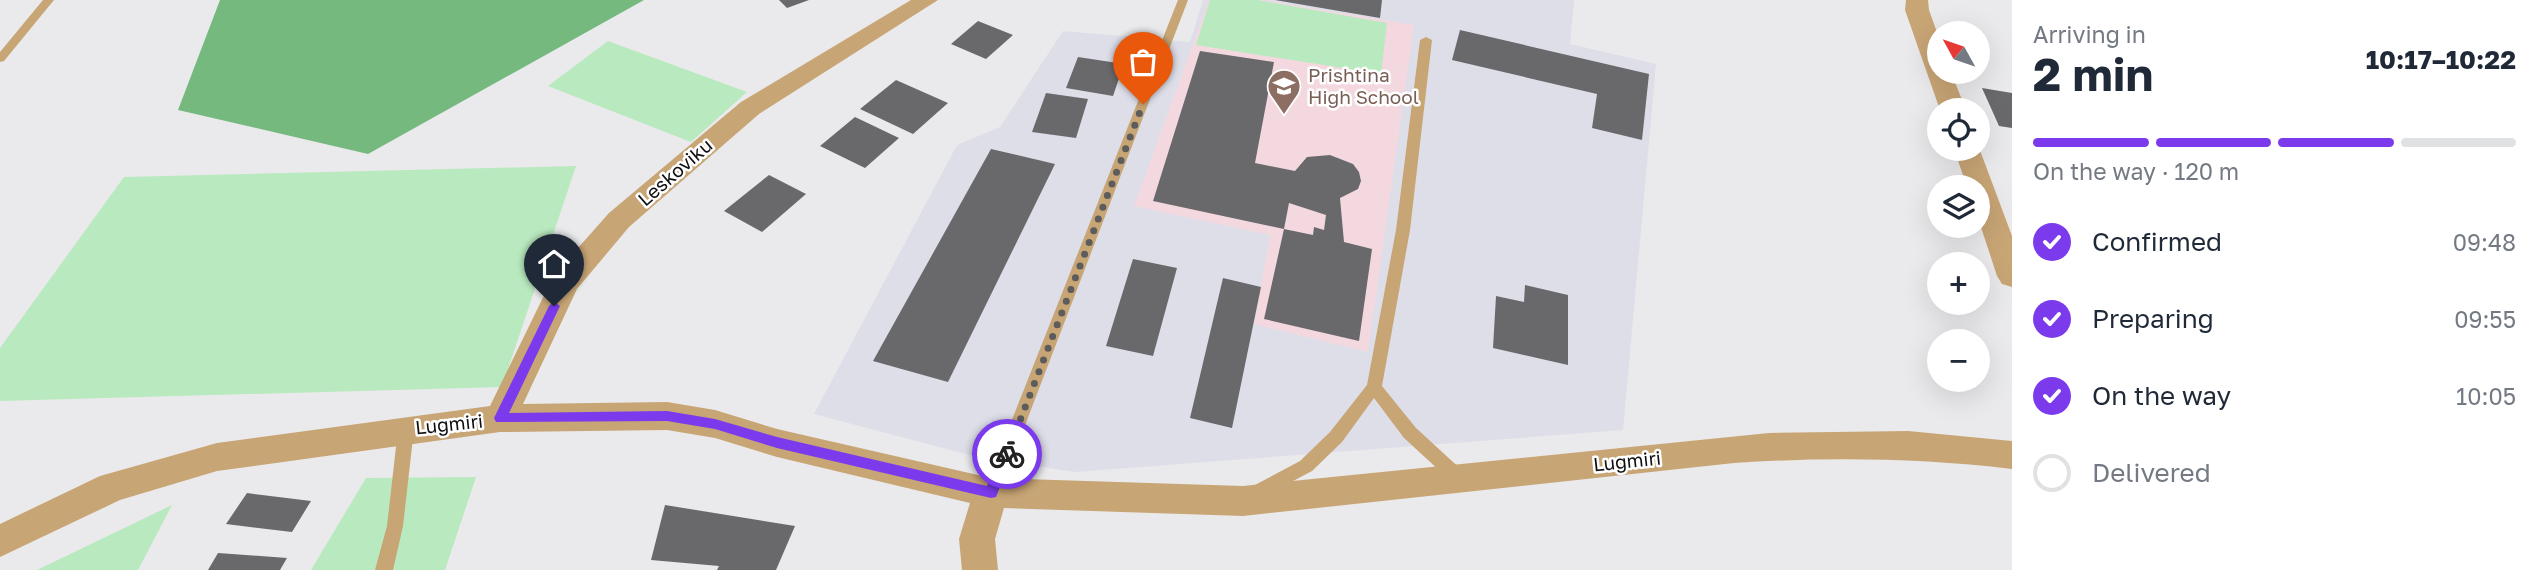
<!DOCTYPE html>
<meta charset="utf-8">
<style>
:root{--surface:#fff;--page:#f6f6f7;--text:#1f2937;--muted:#747a83;--line:#e0e1e3;--accent:#7c3aed}
body{margin:0;font-family:"Golos Text",sans-serif;background:var(--page);color:var(--text);height:100vh;display:flex;flex-direction:column;font-size:26px;white-space:nowrap}
*{box-sizing:border-box;margin:0}
p{font-size:23px;color:var(--muted)}
.icon{flex:none;width:38px;height:38px;fill:none;stroke:currentColor;stroke-width:2;stroke-linecap:round;stroke-linejoin:round}
.map{position:relative;flex:1;overflow:hidden}
.drawer{display:flex;flex-direction:column;background:var(--surface);width:525px}
.drawer>*{flex:none}
.needle{width:46px;rotate:310deg}
.fabs{position:absolute;left:1927px;top:21px;display:grid;gap:14px}
.fabs a{display:grid;place-items:center;width:63px;height:63px;border-radius:50%;background:var(--surface);box-shadow:0 7px 28px #0002;font-size:35px}
.pin{position:absolute;display:grid;place-items:center;width:60px;height:60px;color:#fff;margin:-72px -30px;border-radius:50% 50% 50% 0;rotate:-45deg;box-shadow:0 0 7px #0007}
.pin .icon{rotate:45deg}
.courier{position:absolute;display:grid;place-items:center;width:70px;height:70px;margin:-35px;border:5px solid #7c3aed;border-radius:50%;background:#fff;color:#222;box-shadow:0 2px 9px #0007}
.headline em{font-style:normal;font-weight:700}
.headline div{display:flex;flex-direction:column-reverse}
.headline{display:flex;align-items:center;justify-content:space-between;height:119px;padding:0 21px}
h1{font-size:46px;font-weight:700;line-height:52px}
.bar{display:grid;grid-template-columns:repeat(4,1fr);gap:10px 7px;align-content:center;height:84px;padding:0 21px}
.bar i{height:9px;border-radius:5px;background:var(--line)}
.bar .on{background:var(--accent)}
.bar p{grid-column:span 4}
ol{padding:0 21px;list-style:none}
li{display:flex;align-items:center;gap:21px;height:77px}
li p{margin-inline-start:auto}
li .icon{padding:7px;border-radius:50%;background:var(--accent);color:#fff;stroke-width:4}
li:last-child{color:var(--muted)}
li i{width:38px;height:38px;border:4px solid var(--line);border-radius:50%}
main{display:flex;flex:1;min-height:0}
.map>svg:first-child{display:block}
.built{fill:#dddee8}
.education{fill:#f3d9df}
.green{fill:#b9e9be}
.forest{fill:#75b97f}
.building{fill:#69696c;fill-rule:evenodd}
.lines{fill:none;stroke-linecap:round;stroke-linejoin:round}
.service{fill:#c8a575;fill-rule:evenodd}
.minor{fill:#c8a575;fill-rule:evenodd}
.route{fill:#7c3aed}
.done{stroke:#5c5c5c;stroke-width:7;stroke-dasharray:0 12.6}
.labels{text-anchor:middle;stroke-width:5;stroke-linejoin:round;paint-order:stroke}
.education-label{font-size:19px;fill:#785e54;stroke:#fff;text-anchor:start}
.street-label{font-size:19px;fill:#0f0f0f;stroke:#fff}
</style>
<main>
<div class="map">
<svg width="2012" height="570" viewBox="0 0 2012 570">
<rect width="100%" height="100%" fill="#eaeaec"/>
<path class="built" d="M1203,0H1574L1570,44L1656,64L1623,430L1075,472L973,456L814,414L957,145L1000,127L1063,31L1190,42Z"/>
<path class="education" d="M1209,0H1261L1414,25L1368,352L1254,324L1270,235L1134,206Z"/>
<path class="green" d="M1210,0H1257L1387,23L1381,74L1196,45Z
M608,41L747,92L691,142L548,86Z
M576,166L502,387L0,401V348L124,177Z
M476,477L445,570H311L366,478Z
M172,505L138,570H37Z"/>
<path class="forest" d="M220,0H644L368,154L178,110Z"/>
<path class="building" d="M779,0H809L787,8Z
M1275,0H1382L1380,18Z
M978,21L1013,35L986,59L951,44Z
M1460,30L1649,74L1642,140L1592,128L1597,94L1452,60Z
M1200,51L1274,62L1255,163L1295,171L1307,157L1330,155L1353,164L1359,172L1361,181L1358,189L1340,198L1344,242L1372,249L1359,341L1264,319L1284,229L1153,201ZM1289,203L1326,215L1324,230L1314,227L1313,235L1284,229Z
M1078,57L1124,64L1113,96L1066,88Z
M896,80L948,103L913,134L860,109Z
M1982,88L2012,93V128L1999,126Z
M1046,93L1088,99L1076,138L1032,132Z
M855,117L899,138L865,168L820,146Z
M991,149L1055,164L948,382L873,361Z
M769,175L806,194L762,232L724,211Z
M1133,259L1177,268L1153,356L1106,346Z
M1223,278L1261,287L1232,428L1190,418Z
M1525,285L1568,295V365L1493,348L1496,296L1524,302Z
M247,493L311,501L292,532L226,524Z
M665,505L795,526L776,570H717L719,566L651,560Z
M218,553L287,558L280,570H208Z"/>
<g class="lines">
<path class="service" d="M43,0H54L4,61L0,62V52Z
M1178,0H1188L999,493L997,498L991,500L985,498L983,493Z
M1426,37L1432,40L1410,230L1382,386L1416,428L1465,473L1467,478L1465,483L1459,485L1453,483L1404,438L1374,398L1342,442L1312,471L1265,496L1259,498L1253,496L1251,491L1253,486L1300,461L1330,432L1367,385L1396,230L1420,40Z
M406,423L412,424L414,429L403,526L393,570H375L387,526L398,429L400,424Z"/>
<path class="minor" d="M911,0H938L759,114L629,227L577,289L523,404L667,402L715,410L777,429L991,478L1243,486L1769,433L1908,431L2012,441V469C1919,458 1827,457 1734,463L1243,516L1004,508L995,539L998,570H962L959,539L970,503L777,457L715,438L667,430L500,432L217,471L120,500L0,557V524L100,476L217,443L490,406L554,275L609,213L741,102Z
M1906,0H1928L1929,10L1939,38V72H1951L1966,110H1940L1905,10Z
M1978,145L2012,236V287L2002,284L1997,276L1978,218V187H1967L1954,149H1978Z"/>
</g>
<path class="route" d="M554,301L560,306L509,413L667,411L715,419L777,437L987,486L1002,450H1011L1013,454L996,497L991,498L777,448L715,429L667,421L496,422L494,418L549,306Z"/>
<g class="lines">
<path class="done" d="M1007,454L1143,104"/>
</g>
<defs>
<symbol id="school-pin" viewBox="-11 -11 22 30"><path d="M0 17L-7.5 6A9.5 9.5 0 1 1 7.5 6Z" fill="#8d6e63" stroke="#fff"/><path d="M0-5L7-2L0 1L-7-2ZM-4 1L0 2.5L4 1V4Q0 6-4 4Z" fill="#fff"/></symbol>
</defs>
<g fill-rule="evenodd">
<use href="#school-pin" x="1265" y="67" width="38" height="52"/>
</g>
<g class="labels">
<g class="education-label">
<text x="1308" y="82">Prishtina<tspan x="1308" dy="22">High School</tspan></text>
</g>
<g class="street-label">
<text transform="translate(675 172) rotate(-41)" y="7">Leskoviku</text>
<text transform="translate(449 424) rotate(-6)" y="7">Lugmiri</text>
<text transform="translate(1627 461) rotate(-6)" y="7">Lugmiri</text>
</g>
</g>
</svg>
<div class="fabs">
<a><svg class="needle" viewBox="-14 -14 28 28"><path d="M0-13l5 13h-10z" fill="#e53935"/><path d="M0 13l5-13h-10z" fill="#747a83"/></svg></a>
<a><svg class="icon" aria-label="locate" viewBox="0 0 24 24"><circle cx="12" cy="12" r="6"/><path d="M12 2v4M12 18v4M2 12h4M18 12h4"/></svg></a>
<a><svg class="icon" aria-label="layers" viewBox="0 0 24 24"><path d="M12 4l9 5-9 5-9-5zM3 14l9 5 9-5"/></svg></a>
<a>+</a>
<a>−</a>
</div>
<div class="pin" style="left:1143px;top:104px;background:#ea580c"><svg class="icon" aria-label="bag" viewBox="0 0 24 24"><path d="M5 8h14l-1 12H6zM9 8a3 3 0 0 1 6 0"/></svg></div>
<div class="pin" style="left:554px;top:306px;background:#1f2937"><svg class="icon" aria-label="home" viewBox="0 0 24 24"><path d="M3 11l9-7 9 7M6 9v11h12V9"/></svg></div>
<div class="courier" style="left:1007px;top:454px"><svg class="icon" aria-label="bike" viewBox="0 0 24 24"><circle cx="6" cy="16" r="4"/><circle cx="18" cy="16" r="4"/><path d="M6 16l4-8h5l3 8M10 8l3 8H6M13 5h3"/></svg></div>
</div>
<section class="drawer">
<div class="headline"><div><h1>2 min</h1><p>Arriving in</p></div><em>10:17–10:22</em></div>
<div class="bar"><i class="on"></i><i class="on"></i><i class="on"></i><i></i><p>On the way · 120 m</p></div>
<ol>
<li><svg class="icon" aria-label="check" viewBox="0 0 24 24"><path d="M5 12l5 5 9-10"/></svg>Confirmed<p>09:48</p></li>
<li><svg class="icon" aria-label="check" viewBox="0 0 24 24"><path d="M5 12l5 5 9-10"/></svg>Preparing<p>09:55</p></li>
<li><svg class="icon" aria-label="check" viewBox="0 0 24 24"><path d="M5 12l5 5 9-10"/></svg>On the way<p>10:05</p></li>
<li><i></i>Delivered</li>
</ol>
</section>
</main>
